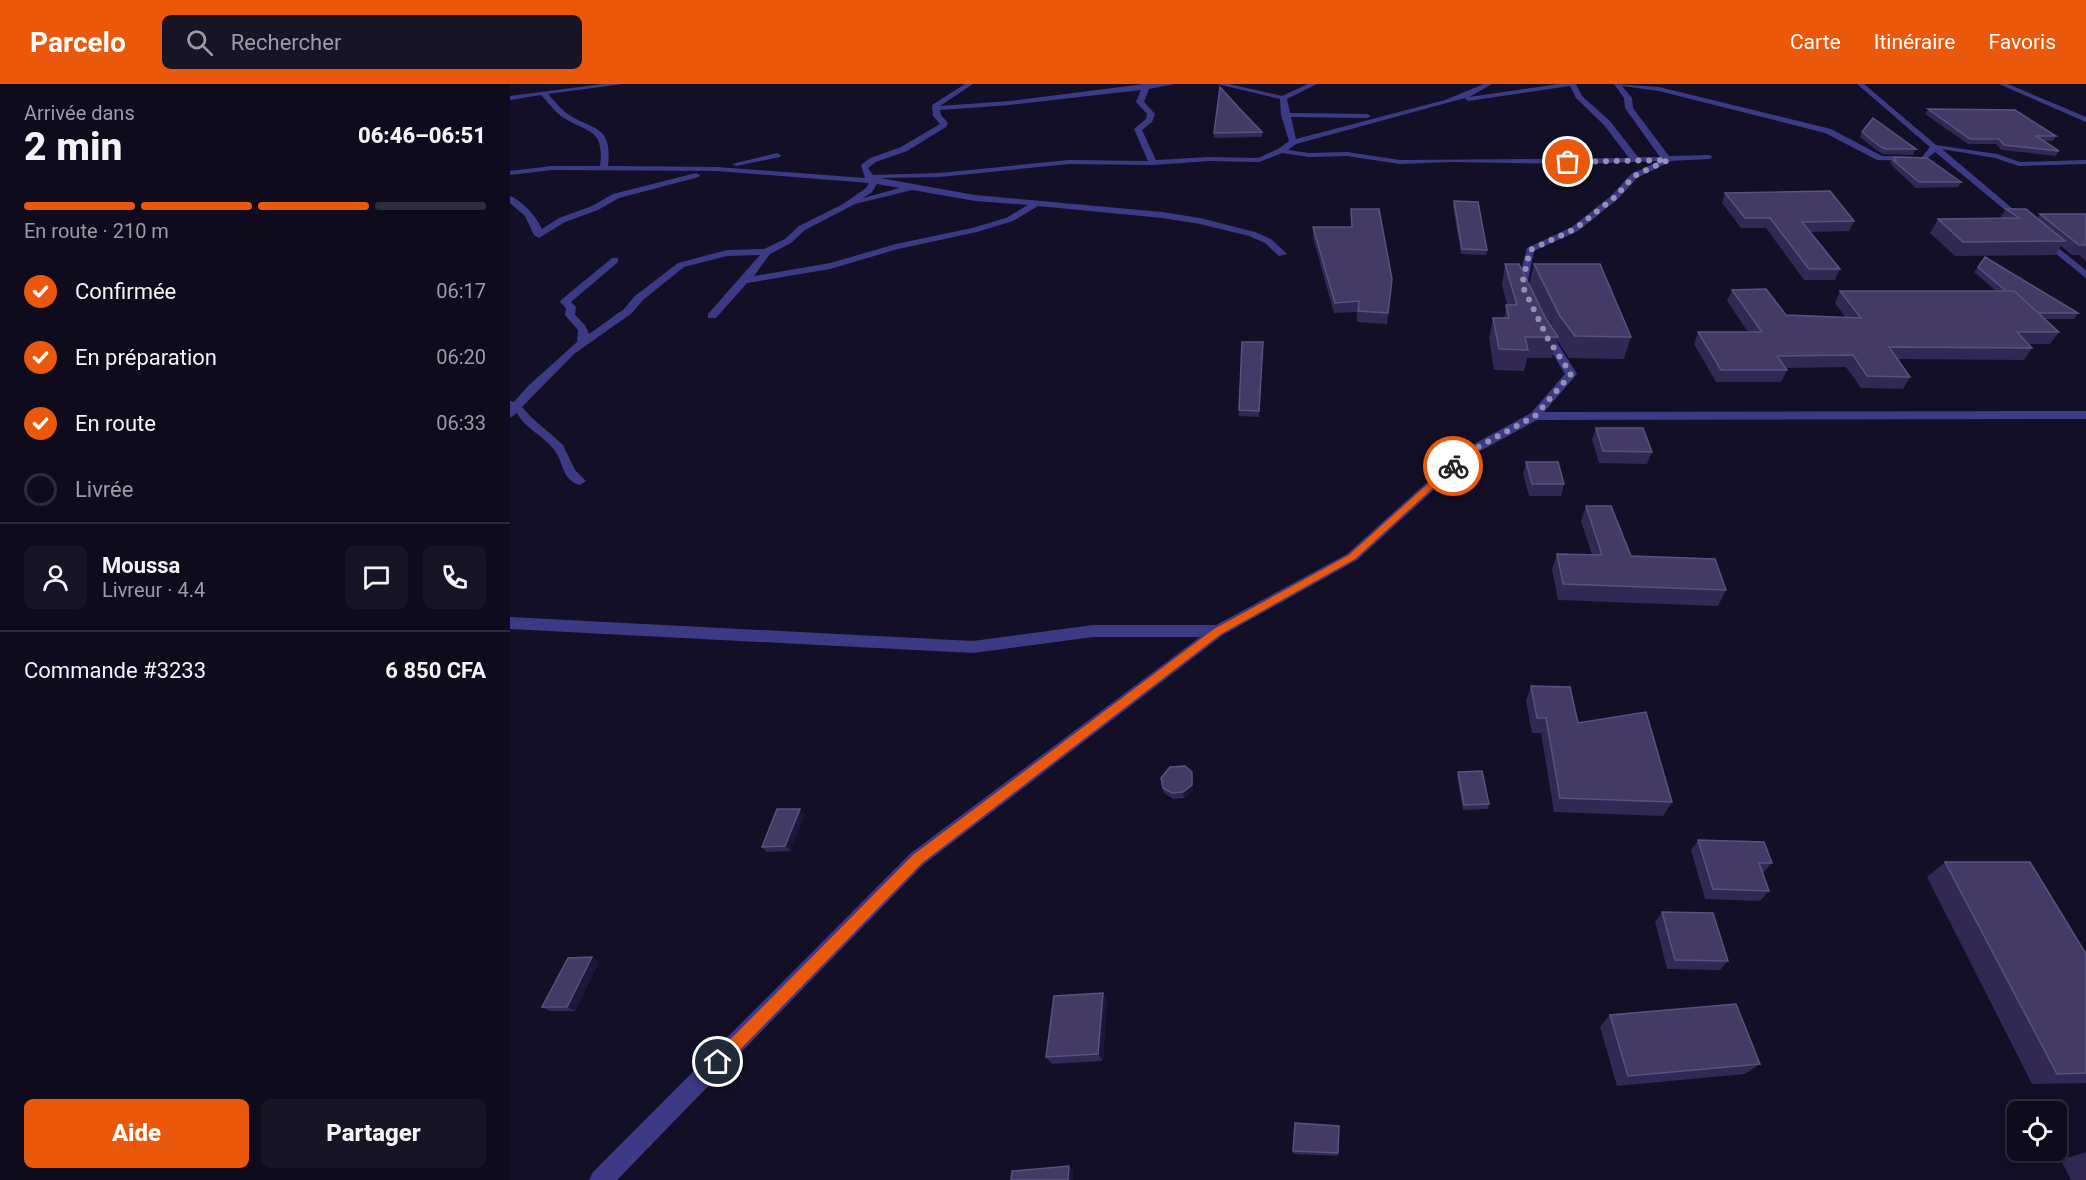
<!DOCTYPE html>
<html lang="fr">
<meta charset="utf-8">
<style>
:root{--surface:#0e0b1c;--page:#171425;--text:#f1f3f6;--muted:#9b9ba3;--line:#2e2b3b;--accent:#ea580c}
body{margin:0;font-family:Roboto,sans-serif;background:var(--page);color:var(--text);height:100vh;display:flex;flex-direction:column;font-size:22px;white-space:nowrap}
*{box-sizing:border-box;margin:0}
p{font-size:20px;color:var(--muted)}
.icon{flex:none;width:33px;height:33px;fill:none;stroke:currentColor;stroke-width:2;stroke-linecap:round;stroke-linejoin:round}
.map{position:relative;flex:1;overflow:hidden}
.details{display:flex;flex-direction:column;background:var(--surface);width:510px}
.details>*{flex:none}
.fabs{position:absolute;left:1497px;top:1017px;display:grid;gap:12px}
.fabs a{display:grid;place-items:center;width:60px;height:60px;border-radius:9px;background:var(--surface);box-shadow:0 3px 9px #0003,0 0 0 2px var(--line);font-size:30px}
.pin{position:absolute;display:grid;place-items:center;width:51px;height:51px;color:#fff;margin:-26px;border:3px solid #fff;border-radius:50%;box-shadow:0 2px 6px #0007}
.courier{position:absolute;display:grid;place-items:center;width:60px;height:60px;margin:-30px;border:4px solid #ea580c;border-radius:50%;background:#fff;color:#222;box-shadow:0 2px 8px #0007}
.head em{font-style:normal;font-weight:800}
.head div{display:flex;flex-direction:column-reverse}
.head{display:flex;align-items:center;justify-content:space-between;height:102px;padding:0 24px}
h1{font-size:39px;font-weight:800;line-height:45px}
.bar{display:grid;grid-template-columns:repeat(4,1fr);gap:9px 6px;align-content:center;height:72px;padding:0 24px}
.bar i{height:8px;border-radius:4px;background:var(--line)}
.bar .current{background:var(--accent)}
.bar p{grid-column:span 4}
.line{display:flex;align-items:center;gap:15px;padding:0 24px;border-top:2px solid var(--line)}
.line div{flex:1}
.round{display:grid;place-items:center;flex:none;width:63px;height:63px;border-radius:9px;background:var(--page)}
ol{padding:0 24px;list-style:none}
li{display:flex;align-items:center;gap:18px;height:66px}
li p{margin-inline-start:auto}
li .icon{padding:6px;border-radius:50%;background:var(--accent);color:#fff;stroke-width:4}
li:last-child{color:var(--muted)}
li i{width:33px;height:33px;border:3px solid var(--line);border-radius:50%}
.cta{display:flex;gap:12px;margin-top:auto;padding:12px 24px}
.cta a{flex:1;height:69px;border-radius:9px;background:var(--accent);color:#fff;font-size:24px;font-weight:800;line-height:69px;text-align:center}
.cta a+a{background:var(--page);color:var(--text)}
header{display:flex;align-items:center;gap:36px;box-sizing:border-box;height:84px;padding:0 30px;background:var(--accent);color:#fff}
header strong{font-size:28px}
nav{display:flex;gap:33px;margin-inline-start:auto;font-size:21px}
.search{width:420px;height:54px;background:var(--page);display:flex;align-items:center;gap:15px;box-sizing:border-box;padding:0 21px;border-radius:9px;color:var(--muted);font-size:22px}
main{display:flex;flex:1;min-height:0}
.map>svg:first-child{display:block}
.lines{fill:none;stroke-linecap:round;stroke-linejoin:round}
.minor{fill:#3d3a85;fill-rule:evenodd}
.wall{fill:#312854}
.shaded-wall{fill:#1d163a}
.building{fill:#433a66;stroke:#5a527e;stroke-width:1.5}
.route{fill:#ea580c}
.done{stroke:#948fb3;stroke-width:6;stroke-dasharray:0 10.8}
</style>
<header>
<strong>Parcelo</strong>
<div class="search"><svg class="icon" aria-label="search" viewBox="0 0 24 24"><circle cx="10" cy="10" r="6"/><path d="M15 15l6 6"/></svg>Rechercher</div>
<nav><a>Carte</a><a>Itinéraire</a><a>Favoris</a></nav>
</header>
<main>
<section class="details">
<div class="head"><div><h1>2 min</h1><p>Arrivée dans</p></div><em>06:46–06:51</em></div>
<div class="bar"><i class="current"></i><i class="current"></i><i class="current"></i><i></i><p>En route · 210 m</p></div>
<ol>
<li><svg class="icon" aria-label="check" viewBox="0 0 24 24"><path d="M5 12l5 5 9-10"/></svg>Confirmée<p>06:17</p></li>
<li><svg class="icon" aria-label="check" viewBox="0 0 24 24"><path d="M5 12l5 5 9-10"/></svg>En préparation<p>06:20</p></li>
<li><svg class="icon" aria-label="check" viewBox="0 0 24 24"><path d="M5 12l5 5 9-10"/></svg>En route<p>06:33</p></li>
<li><i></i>Livrée</li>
</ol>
<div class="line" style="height:108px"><a class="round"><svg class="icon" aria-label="person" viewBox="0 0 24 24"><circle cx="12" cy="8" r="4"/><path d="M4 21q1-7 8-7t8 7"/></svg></a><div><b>Moussa</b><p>Livreur · 4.4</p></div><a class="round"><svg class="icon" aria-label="chat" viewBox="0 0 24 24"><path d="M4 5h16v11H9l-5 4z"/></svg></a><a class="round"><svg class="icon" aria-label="phone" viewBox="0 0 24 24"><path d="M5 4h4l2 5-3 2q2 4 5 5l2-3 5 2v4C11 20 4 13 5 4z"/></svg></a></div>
<div class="line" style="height:78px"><div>Commande #3233</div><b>6 850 CFA</b></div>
<div class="cta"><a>Aide</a><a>Partager</a></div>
</section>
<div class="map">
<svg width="1576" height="1096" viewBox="0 0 1576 1096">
<rect width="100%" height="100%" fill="#130f26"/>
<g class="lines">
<path class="minor" d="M92,0H113L38,10C44,16 49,23 55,28C80,47 103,38 98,82L207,83L355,94L351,81L360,74L391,63L430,40L423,32L422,21L455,0H463L430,22L500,17L634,0H665L639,5L634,18L645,30L642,38L632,46L646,76L699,73L748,74L768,65L779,57L771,31L770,15L707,0H719L772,12L798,0H807L777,15L780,29L857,30L861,32L857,34L781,33L786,55L935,16L974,0H982L959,13L1049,0H1066L1072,12L1100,37L1128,73H1150L1115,24L1114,14L1104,0L1149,3L1321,45L1372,72L1412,73L1420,63L1347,0H1354L1426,61L1487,70L1510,78L1576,76V80L1509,82L1485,74L1432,65L1515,135L1516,137L1512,140L1425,68L1414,77L1367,76L1315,49L1149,7L1112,2L1122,14L1123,24L1159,72L1199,71L1203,73L1199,75L1161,77L1127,94L1108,115L1068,147L1024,167L1017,201L1021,210L1016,213L1012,212L1007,201L1017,164L1062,143L1102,111L1121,90L1149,77L1071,80L940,78L890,80L837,72L799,73L772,69L749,78L699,77L643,81L559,80L430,93L370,94L465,111L652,128L690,134L745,148L761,155L777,170L769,172L755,159L739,152L690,140L652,134L528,122L503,137L467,148L388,165L320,185L237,199L206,234H198V230L250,171L217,172L174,183L133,216L122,229L64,270L12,323L21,333L53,361L65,386L76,397L70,401C52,396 54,380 45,367C35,352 15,345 7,329L0,334V317L4,318L18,302L67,258L68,246L55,231L56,224L50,218L51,216L102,174H108V178L61,218L66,223L65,231L75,241L79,250L114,225L125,212L168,179L217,166L254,165L275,155L289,142L333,120L356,104L359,99L207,87L42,86L0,91V87L42,82H90C95,43 76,49 51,32C44,27 38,18 31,11L0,16V12ZM1060,2L1066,14L1094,41L1119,74L890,76L837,68L799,69L778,66L786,60L955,14L958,17ZM631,6L626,18L637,30L636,35L624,45L638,77L559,76L430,89L363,91L358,84L366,78L397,67L436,43L438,39L431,31L430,26L500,21ZM367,100L390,104L353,114L362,108ZM402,106L465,117L518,121L496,134L462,144L386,160L320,179L244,192L260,170L281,159L295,146L345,120Z
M1489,0H1498L1576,33V38Z
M267,69L271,71L270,73L226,82L222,80Z
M186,89L190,91L189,93L109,114L88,126L55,138L29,154L24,151L15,132L0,119V112C14,118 25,131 32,145L49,134L82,122L103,110Z
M1533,152L1576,186V194L1530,157L1528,155Z
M1035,245L1039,246L1067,290L1034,328L1576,327V335L1027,336L961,372L847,476L713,551L413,781L107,1096H79L83,1088L401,769L690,553H583L463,569L0,545V533L463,557L583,541H706L837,470L953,366L1021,329L1055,290L1030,248Z"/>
</g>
<path class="wall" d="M1418,25L1546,52L1543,57H1534L1549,67L1546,72L1491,66L1486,60H1458L1415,30Z
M752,48V53L704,54V49Z
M1352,48L1406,65L1403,71L1373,70L1366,66L1350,53Z
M1383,73L1451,98L1448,103L1406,104L1381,81L1382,80L1380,79Z
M1215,109L1344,137L1339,147L1300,148L1330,185L1325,196H1294L1256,144H1231L1212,119Z
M944,117L977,166L976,171L951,170L943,123Z
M841,125L882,195L877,240L847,238V228L824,229L803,154V143H841Z
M1496,125L1528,134L1530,130H1576V177L1569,171H1562L1551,162L1545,171L1445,172L1420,149L1428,135L1490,134Z
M995,180L1036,235L1019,201L1024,180L1121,253L1114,275L1059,274L1047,256L1042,274H1017L1014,287L984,286L979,254L983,234H994L997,221L992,201Z
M1468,183L1568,229L1564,235H1534L1549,248L1540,260H1518L1522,264L1514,276L1388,275L1400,293L1393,305L1351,304L1336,283L1276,284L1277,286L1271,298H1206L1184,260L1188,248H1238L1217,217L1222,206L1276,231L1336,234L1325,219L1330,207H1486L1464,188Z
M753,258L749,333L729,332V326Z
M1086,344L1142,368L1137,380L1089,379L1082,356Z
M1016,378L1054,400L1051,412H1019L1013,390Z
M1076,422L1121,472L1216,506L1208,522L1048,516L1042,485L1047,470L1082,471L1071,437Z
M1021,602L1068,639L1162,718L1153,732L1044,728L1031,649H1022L1016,617Z
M948,688L979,720L978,725L953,726L947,693Z
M683,693V707L674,714L663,715L654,709L651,694Z
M295,730L280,767L257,768L252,763Z
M1188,756L1262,779L1253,789L1259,807L1250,817L1195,815L1181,766Z
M1435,778L1576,870V999L1522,1000L1417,793Z
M1152,828L1218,877L1210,886L1157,885L1145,838Z
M89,878L65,927H40L32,923Z
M593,909L597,917L593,977L542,980L536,973Z
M1100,931L1250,980L1235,990L1107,1002L1090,943Z
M783,1067L828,1069L827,1072L783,1070Z
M1576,1068V1096H1561L1551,1076Z"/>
<path class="shaded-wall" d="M682,688L683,693V707L674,714L673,708Z
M290,725L295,730L280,767L275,762Z
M82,873L89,878L65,927L57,923Z
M593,909L597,917L593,977L588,970Z
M559,1082L563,1086V1096H558Z"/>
<path class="building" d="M710,3L729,24L752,48L704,49Z
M1418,25L1505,26L1546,52H1526L1549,67L1494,61L1489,55H1460Z
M1363,34L1406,65H1375L1368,61L1352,48Z
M1383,73L1417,74L1451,98H1409L1383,76H1386Z
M1320,107L1344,137L1292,138L1330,185H1299L1260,134H1235L1215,109Z
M944,117L968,118L977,166L952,165Z
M841,125H869L882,195L878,229L848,227L849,217L825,219L803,143H842Z
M1496,125H1516L1555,157L1453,158L1428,135L1509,134Z
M1530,130H1576V161H1569Z
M1475,173L1568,229H1528L1504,207H1496L1468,183Z
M995,180H1009L1036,235L1048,253H1015L1018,266L989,265L983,234H999L996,221H1007Z
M1024,180H1090L1121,253L1065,252L1050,232Z
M1256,205L1276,231L1351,234L1330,207H1504L1549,248H1507L1522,264L1379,263L1400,293L1357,292L1343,271L1267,272L1277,286H1211L1188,248H1252L1222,206Z
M732,258H753L749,327L729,326Z
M1086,344H1133L1142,368L1093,367Z
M1016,378H1048L1054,400H1022Z
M1076,422H1101L1121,472L1205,475L1216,506L1053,500L1047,470L1092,471Z
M1021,602L1060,603L1068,639L1136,628L1162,718L1050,714L1036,634H1027Z
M675,682L682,688V701L673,708L662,709L653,704L651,694L660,683Z
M972,687L979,720L954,721L948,688Z
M267,725H290L275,762L252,763Z
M1188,756L1254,758L1262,779H1249L1259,807L1203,805Z
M1435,778H1520L1576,870V989L1547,990Z
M1152,828L1203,829L1218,877L1165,876Z
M82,873L57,923H32L58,874Z
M593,909L588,970L536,973L544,912Z
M1226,920L1250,980L1118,992L1100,931Z
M785,1039L829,1042L828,1069L783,1067Z
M559,1082L558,1096H501L502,1087Z"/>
<path class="route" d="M940,380L947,382L845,475L711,550L412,779L213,983L208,985L203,983L201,978L203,973L403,771L704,545L839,471Z"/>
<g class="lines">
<path class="done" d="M943,382L957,369L1025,332L1061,290L1038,255L1012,201L1020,166L1065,145L1105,113L1124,92L1158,76L1058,78"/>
</g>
</svg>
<div class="fabs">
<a><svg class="icon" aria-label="locate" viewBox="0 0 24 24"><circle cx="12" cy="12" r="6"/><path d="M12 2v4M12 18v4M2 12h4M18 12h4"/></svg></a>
</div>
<div class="pin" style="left:1058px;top:78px;background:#ea580c"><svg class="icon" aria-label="bag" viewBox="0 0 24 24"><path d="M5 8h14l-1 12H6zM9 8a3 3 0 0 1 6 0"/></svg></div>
<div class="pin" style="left:208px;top:978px;background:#1f2937"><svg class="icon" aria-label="home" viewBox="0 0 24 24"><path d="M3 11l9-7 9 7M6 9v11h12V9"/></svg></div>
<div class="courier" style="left:943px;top:382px"><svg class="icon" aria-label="bike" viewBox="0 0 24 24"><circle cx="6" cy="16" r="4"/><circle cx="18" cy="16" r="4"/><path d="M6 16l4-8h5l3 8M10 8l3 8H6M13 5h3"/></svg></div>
</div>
</main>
